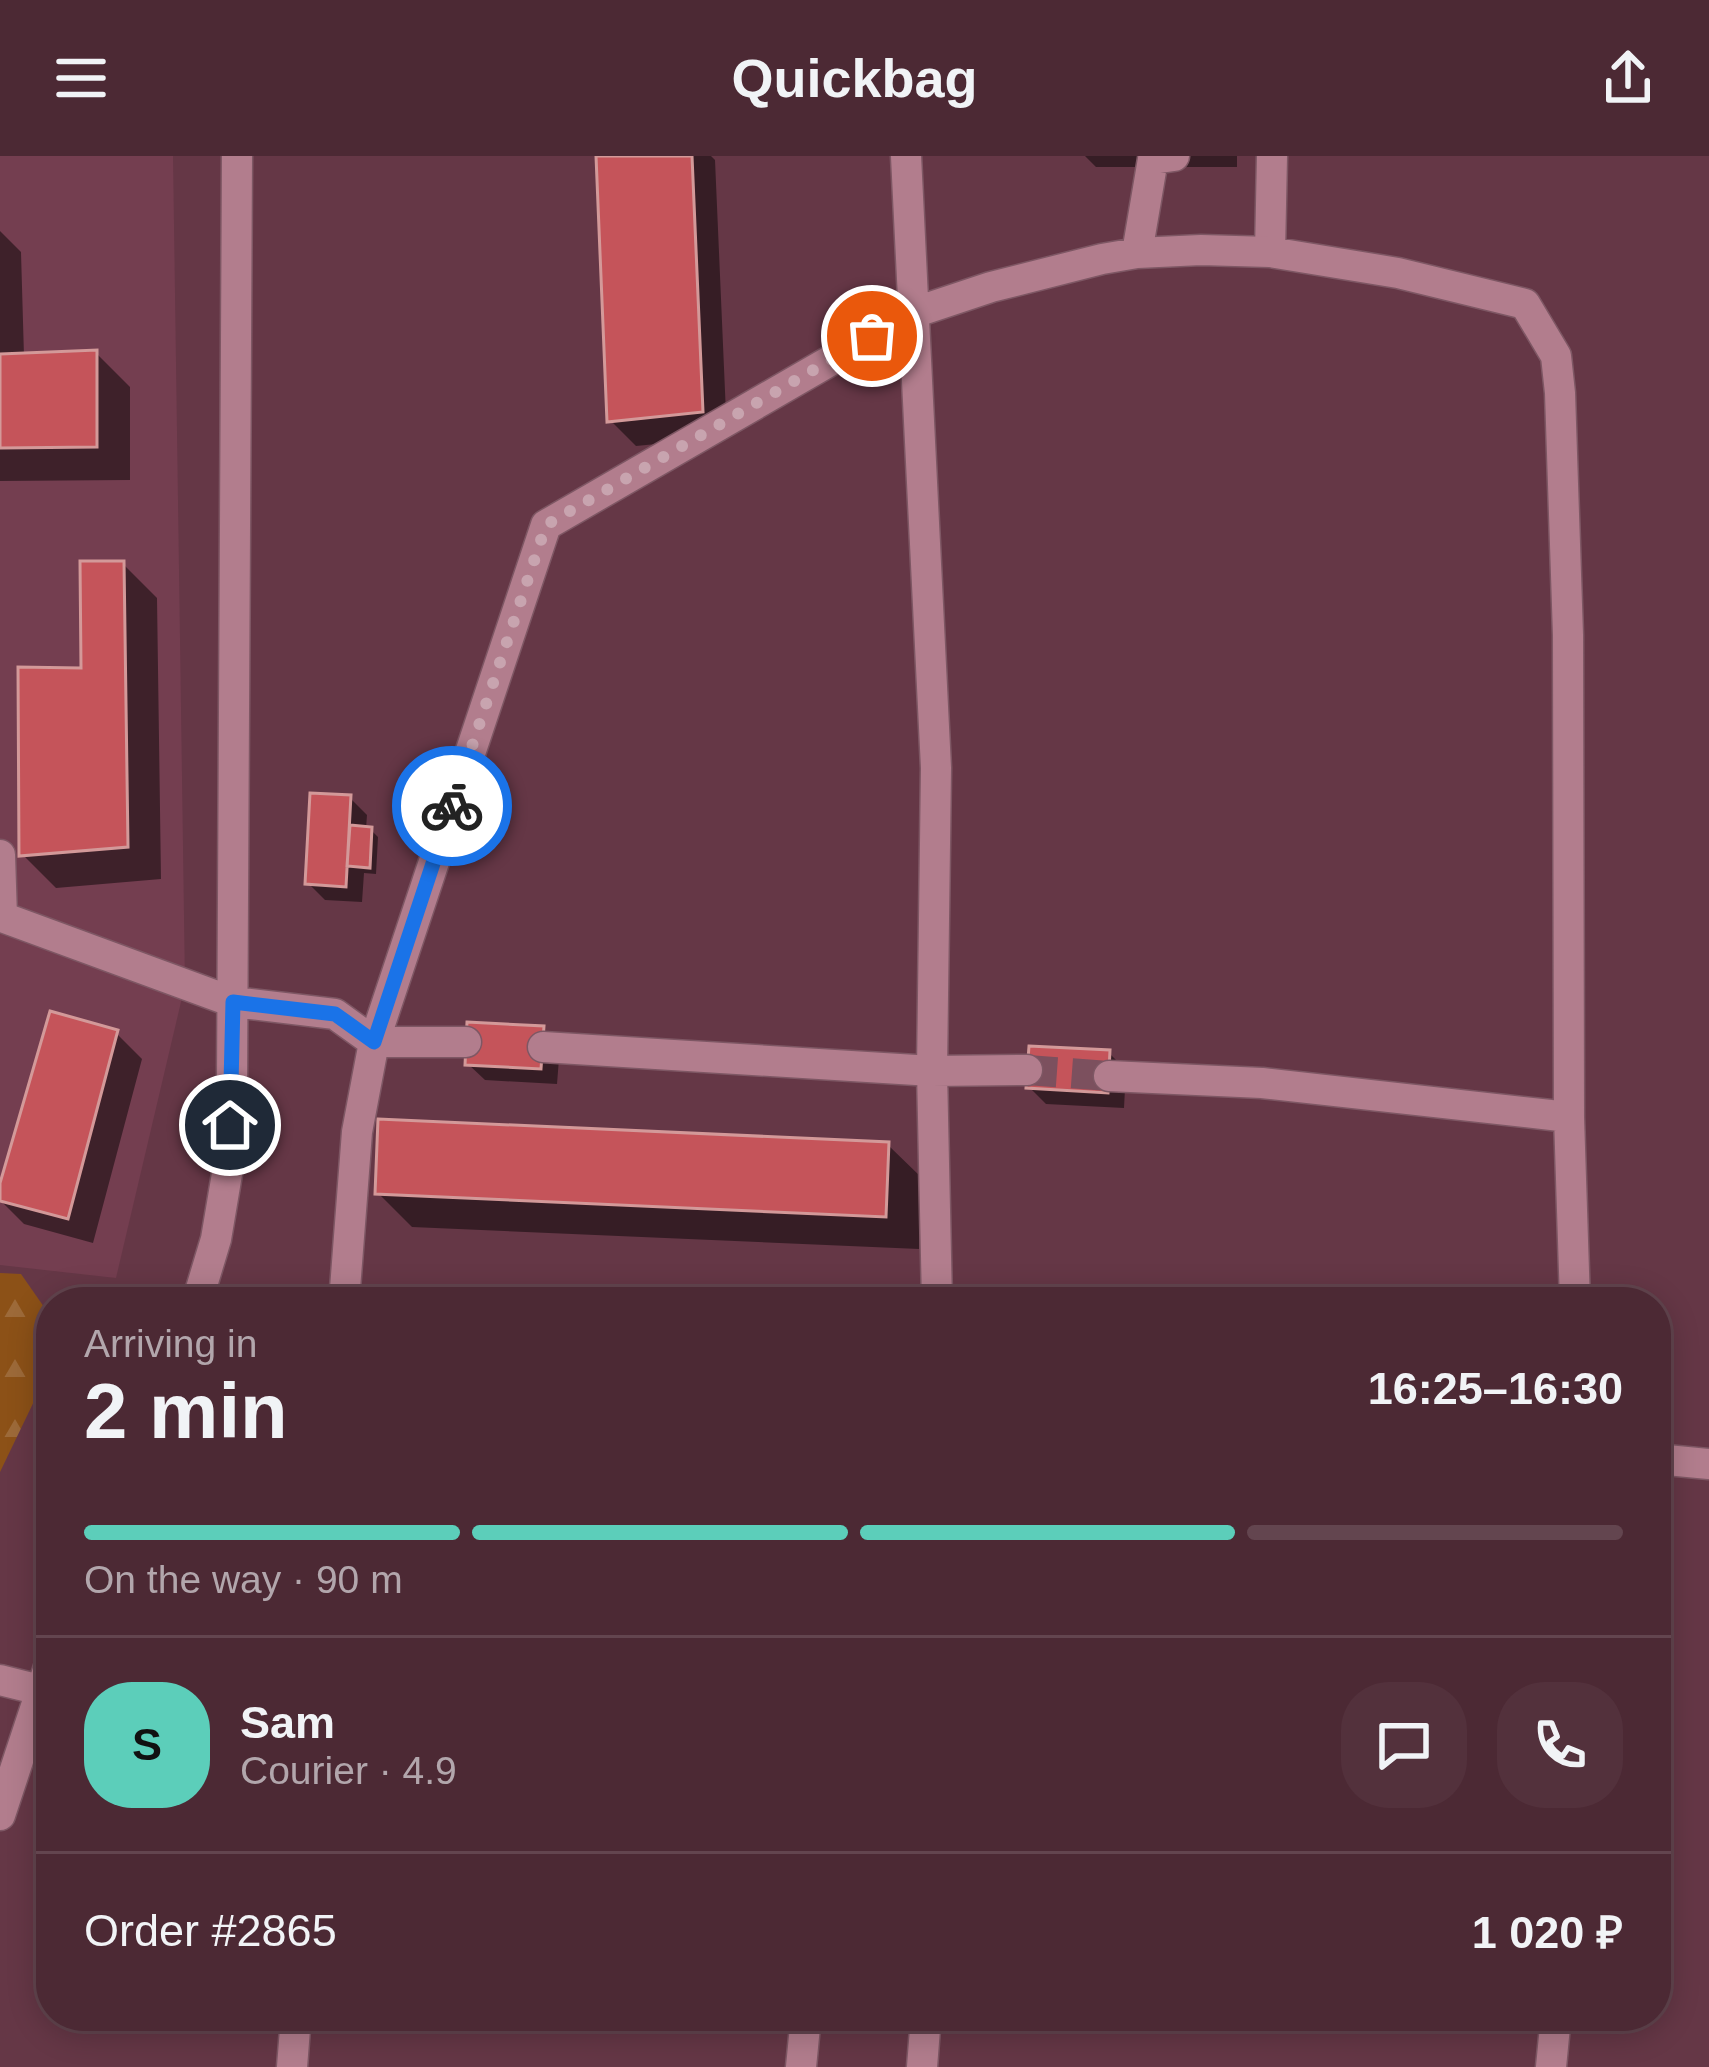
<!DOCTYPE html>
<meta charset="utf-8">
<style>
:root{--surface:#4c2934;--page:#53313c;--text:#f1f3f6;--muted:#b2a6ac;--line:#63454f;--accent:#5cceba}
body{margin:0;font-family:Helvetica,sans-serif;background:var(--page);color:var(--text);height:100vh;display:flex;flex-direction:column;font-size:45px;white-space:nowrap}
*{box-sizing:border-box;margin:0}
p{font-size:39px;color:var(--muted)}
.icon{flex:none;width:66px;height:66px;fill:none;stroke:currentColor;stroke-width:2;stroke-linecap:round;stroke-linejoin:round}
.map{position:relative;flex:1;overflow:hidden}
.details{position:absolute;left:36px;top:1131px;width:1635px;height:744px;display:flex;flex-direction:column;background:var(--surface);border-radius:48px;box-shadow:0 6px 30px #0003,0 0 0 3px var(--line)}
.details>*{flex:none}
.pin{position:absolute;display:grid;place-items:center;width:102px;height:102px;color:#fff;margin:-51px;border:6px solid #fff;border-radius:50%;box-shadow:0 3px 12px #0007}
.courier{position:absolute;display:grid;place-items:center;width:120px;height:120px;margin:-60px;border:9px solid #1a73e8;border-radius:50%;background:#fff;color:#222;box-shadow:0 3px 15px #0007}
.overview em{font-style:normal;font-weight:700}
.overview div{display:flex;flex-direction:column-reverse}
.overview{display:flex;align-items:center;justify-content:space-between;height:204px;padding:0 48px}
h1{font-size:78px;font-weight:700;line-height:90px}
.bar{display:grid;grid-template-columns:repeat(4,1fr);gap:18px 12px;align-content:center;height:144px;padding:0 48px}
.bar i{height:15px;border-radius:9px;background:var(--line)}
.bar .selected{background:var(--accent)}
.bar p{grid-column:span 4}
.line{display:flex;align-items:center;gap:30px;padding:0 48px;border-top:3px solid var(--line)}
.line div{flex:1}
.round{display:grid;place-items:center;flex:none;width:126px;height:126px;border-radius:48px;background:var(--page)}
header{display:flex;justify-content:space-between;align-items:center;height:156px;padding:0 48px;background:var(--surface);font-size:54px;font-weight:700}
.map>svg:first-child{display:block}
.built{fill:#743e50}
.forest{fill:url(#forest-firs)}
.shadow{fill:#0007}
.building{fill:#c5545a;stroke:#d39999;stroke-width:3}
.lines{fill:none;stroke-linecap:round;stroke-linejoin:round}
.minor-tunnel{stroke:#7c505e;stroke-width:30;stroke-dasharray:30 15;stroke-linecap:butt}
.minor-casing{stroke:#7e5764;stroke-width:33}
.minor{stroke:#b27d8d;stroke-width:30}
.done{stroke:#c8a4af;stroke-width:12;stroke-dasharray:0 21.6}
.route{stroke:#1a73e8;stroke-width:15}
</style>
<header><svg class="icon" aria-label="menu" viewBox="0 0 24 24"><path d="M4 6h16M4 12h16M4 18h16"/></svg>Quickbag<svg class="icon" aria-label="share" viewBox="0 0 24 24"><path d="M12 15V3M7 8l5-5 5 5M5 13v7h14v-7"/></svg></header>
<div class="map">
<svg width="1709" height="1911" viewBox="0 0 1709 1911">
<defs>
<pattern id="forest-firs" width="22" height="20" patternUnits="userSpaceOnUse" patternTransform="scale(3)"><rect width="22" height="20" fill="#8c5117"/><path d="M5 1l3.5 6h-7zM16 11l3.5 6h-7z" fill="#9d6a39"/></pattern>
</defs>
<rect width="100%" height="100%" fill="#653746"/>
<path class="built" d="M0,0H173L185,829L116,1122L0,1109Z"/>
<path class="forest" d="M0,1117L21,1118L51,1161V1210L0,1316Z"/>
<path class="shadow" d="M599,0H711L715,4L727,281L636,290L610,264Z
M1085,0H1237V11H1096Z
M0,75L21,96L24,200L96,197L130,231V324L0,325Z
M123,408L157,442L161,723L56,732L22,698Z
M350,642L367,659L366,673L371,674L378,681L376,718L364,717L362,746L325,744L308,727Z
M543,873L560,890L557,928L485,924L468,908Z
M116,877L142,903L93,1087L24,1068L0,1044V1038Z
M1109,897L1126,914L1124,952L1046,948L1029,931Z
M888,989L922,1022L919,1093L412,1071L378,1037Z
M808,1860H892L891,1868Z"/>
<path class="building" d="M596,0H692L703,256L607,266Z
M97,194V291L0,292V198Z
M80,405H124L128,691L19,700L18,511L81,512Z
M310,637L351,639L346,731L305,728Z
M350,669L372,671L370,712L347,710Z
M50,855L118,874L68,1063L0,1045V1027Z
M467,866L544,870L541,913L465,909Z
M1029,890L1110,894L1108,937L1026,932Z
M378,963L889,986L886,1061L375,1038Z"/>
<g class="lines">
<path class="minor-tunnel" d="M1027,914L1109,920"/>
<defs>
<path id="minor" d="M906,0L936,612L932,915L937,1146
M1270,96L1272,0
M1137,97L1153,3L1174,0
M0,699L2,761L233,846L335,858L374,886H466
M543,891L932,915L1027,914
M1109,920L1262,927L1569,961
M197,1146L216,1083L228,1012L232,927L237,0
M344,1146L357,976L374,886L546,369L913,157L991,131L1102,103L1137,97L1201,94L1270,96L1398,117L1525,148L1556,200L1560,237L1568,479L1569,961L1575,1146
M1656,1303L1709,1308
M0,1524L40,1534
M0,1659L51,1505
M292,1911L296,1860
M801,1911L806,1860
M922,1911L926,1860
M1551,1911L1556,1860"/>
</defs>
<use href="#minor" class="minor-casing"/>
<use href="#minor" class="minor"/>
</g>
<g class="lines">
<path class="done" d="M452,650L546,369L872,180"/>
<path class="route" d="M230,969L233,846L335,858L374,886L452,650"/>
</g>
</svg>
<div class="pin" style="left:872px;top:180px;background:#ea580c"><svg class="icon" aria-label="bag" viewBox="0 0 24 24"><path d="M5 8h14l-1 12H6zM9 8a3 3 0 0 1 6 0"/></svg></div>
<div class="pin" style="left:230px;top:969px;background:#1f2937"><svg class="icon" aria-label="home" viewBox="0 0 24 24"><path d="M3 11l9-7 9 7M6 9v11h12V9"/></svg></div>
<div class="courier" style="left:452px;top:650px"><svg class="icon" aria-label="bike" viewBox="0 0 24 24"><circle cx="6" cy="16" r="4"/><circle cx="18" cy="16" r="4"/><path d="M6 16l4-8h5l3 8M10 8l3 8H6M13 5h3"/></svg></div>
<section class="details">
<div class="overview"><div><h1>2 min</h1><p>Arriving in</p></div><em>16:25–16:30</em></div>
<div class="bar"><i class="selected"></i><i class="selected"></i><i class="selected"></i><i></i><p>On the way · 90 m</p></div>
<div class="line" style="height:216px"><b class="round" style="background:var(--accent);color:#111">S</b><div><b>Sam</b><p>Courier · 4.9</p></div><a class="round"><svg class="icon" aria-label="chat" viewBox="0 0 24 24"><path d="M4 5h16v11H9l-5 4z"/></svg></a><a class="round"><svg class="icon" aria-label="phone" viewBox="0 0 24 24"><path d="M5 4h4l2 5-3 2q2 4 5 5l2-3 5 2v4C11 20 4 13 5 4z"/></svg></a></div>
<div class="line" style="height:156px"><div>Order #2865</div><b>1 020 ₽</b></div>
</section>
</div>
